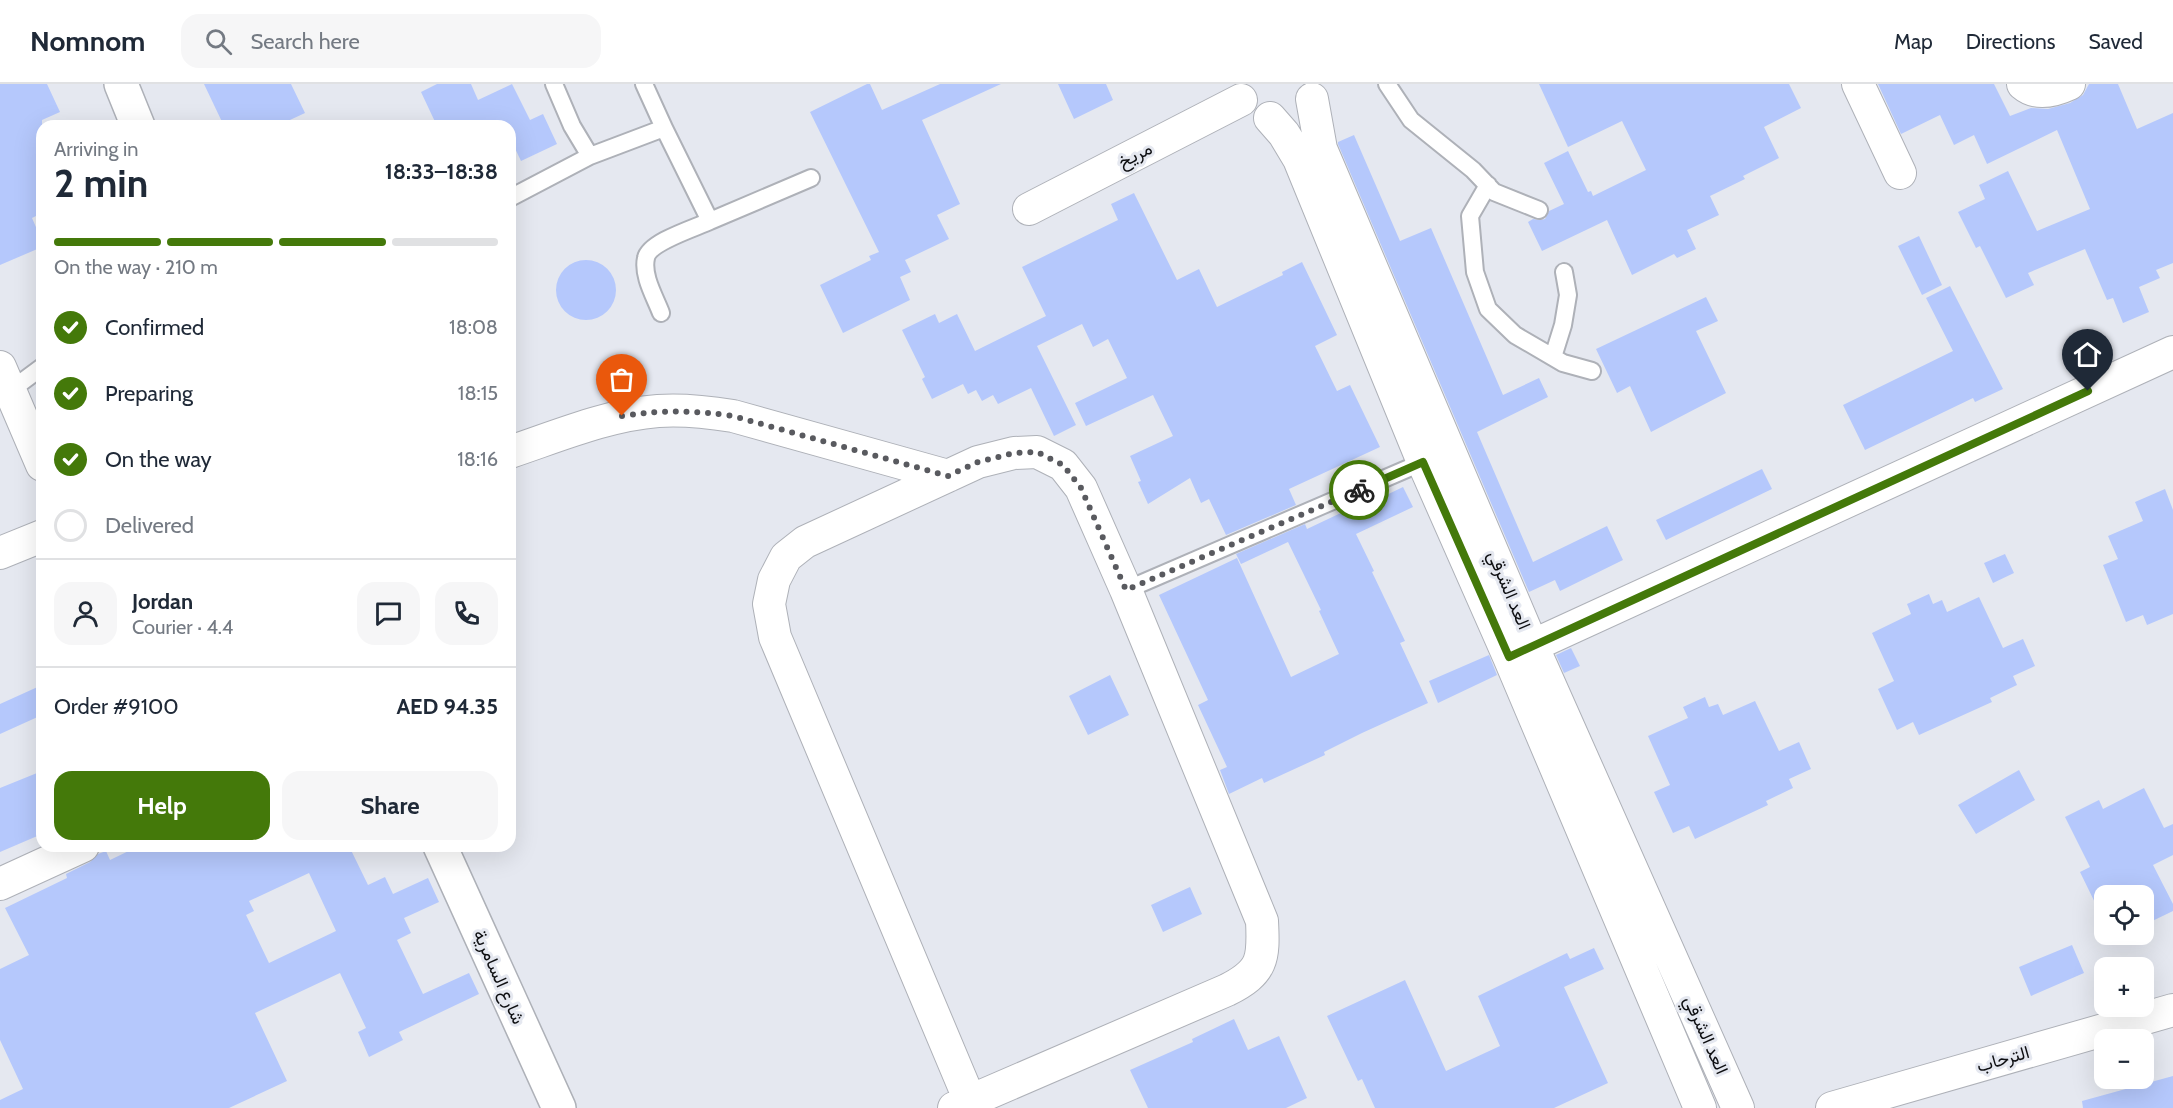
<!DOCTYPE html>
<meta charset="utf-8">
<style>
:root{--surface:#fff;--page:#f6f6f7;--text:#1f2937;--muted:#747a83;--line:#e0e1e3;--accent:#44790a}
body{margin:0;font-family:Cabin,Vazirmatn,sans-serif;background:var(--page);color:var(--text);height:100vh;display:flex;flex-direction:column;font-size:22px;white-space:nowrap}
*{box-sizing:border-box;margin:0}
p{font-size:20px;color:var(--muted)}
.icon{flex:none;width:33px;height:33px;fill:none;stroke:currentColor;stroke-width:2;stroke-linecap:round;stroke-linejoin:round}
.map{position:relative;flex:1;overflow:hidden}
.panel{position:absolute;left:36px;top:36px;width:480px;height:732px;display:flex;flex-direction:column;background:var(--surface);border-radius:18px;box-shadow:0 6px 24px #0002}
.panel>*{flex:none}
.controls{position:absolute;left:2094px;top:801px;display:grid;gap:12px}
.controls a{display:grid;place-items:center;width:60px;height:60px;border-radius:12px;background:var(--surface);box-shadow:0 6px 24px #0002;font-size:30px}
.pin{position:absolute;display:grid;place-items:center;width:51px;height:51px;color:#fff;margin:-62px -26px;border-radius:50% 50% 50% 0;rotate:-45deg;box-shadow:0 0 6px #0007}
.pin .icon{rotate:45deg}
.courier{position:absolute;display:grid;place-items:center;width:60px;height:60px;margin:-30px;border:4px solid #44790a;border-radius:50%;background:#fff;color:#222;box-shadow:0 2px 8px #0007}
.overview em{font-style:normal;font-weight:700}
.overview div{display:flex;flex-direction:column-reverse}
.overview{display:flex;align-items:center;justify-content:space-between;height:102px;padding:0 18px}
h1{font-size:39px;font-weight:700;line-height:45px}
.bar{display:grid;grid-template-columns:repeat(4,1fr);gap:9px 6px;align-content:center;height:72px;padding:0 18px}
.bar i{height:8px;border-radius:4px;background:var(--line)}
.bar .selected{background:var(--accent)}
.bar p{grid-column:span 4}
.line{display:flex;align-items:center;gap:15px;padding:0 18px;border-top:2px solid var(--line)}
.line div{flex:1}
.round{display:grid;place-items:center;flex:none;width:63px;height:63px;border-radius:18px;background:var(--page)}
ol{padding:0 18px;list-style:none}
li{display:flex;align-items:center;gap:18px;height:66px}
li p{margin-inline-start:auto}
li .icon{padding:6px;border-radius:50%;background:var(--accent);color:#fff;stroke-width:4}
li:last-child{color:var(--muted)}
li i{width:33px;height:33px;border:3px solid var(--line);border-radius:50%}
.primary-button{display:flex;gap:12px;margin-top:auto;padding:12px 18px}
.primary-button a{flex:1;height:69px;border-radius:18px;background:var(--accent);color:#fff;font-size:24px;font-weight:700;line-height:69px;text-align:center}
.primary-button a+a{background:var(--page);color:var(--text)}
header{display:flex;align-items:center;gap:36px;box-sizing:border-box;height:84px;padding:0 30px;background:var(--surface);border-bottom:2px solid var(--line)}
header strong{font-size:28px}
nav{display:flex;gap:33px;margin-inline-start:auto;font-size:21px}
.search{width:420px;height:54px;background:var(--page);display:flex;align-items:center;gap:15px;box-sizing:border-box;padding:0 21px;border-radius:18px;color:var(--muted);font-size:22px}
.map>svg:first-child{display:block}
.building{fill:#b5c8fc;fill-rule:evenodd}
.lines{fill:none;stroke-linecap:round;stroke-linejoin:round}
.service-casing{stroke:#aeb1b8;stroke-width:20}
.minor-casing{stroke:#aeb1b8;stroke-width:34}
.tertiary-casing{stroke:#aeb1b8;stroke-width:36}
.service{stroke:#fff;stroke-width:16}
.minor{stroke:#fff;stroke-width:32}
.tertiary{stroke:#fff;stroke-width:33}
.done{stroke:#595a5f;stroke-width:6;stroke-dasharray:0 10.8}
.route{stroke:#44790a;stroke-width:8}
.labels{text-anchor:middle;stroke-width:6;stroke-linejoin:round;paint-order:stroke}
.street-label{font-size:18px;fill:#0d0e11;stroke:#e5e8f0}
</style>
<header>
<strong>Nomnom</strong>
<div class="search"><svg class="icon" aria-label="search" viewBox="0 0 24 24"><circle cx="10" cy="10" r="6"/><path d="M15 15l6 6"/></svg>Search here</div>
<nav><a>Map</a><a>Directions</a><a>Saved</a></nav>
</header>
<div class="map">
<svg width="2173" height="1024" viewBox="0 0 2173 1024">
<rect width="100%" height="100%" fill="#e5e8f0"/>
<path class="building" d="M0,0H47L60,28L42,36V129L32,134L42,157V163L0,181Z
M204,0H291L305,29L277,42H224Z
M437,0H471L478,16L512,0L530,36L543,30L557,60L521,77L510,54V42H437L421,8Z
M867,0H870L882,26L940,0H1001L922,36L960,120L937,131L949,155L905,176L911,188L900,193L910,216L843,249L820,201L871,176L869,172L879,168L810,28Z
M1058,0H1106L1113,16L1074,35Z
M1539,0H1789L1801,24L1764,43L1779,74L1743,92L1745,95L1710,112L1719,131L1687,146L1696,165L1677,174L1674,170L1632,191L1607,136L1542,167L1528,138L1533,135L1540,136L1545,135L1549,127L1564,120L1544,79L1568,67L1588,108L1591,107L1593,112L1646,86L1622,37L1568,63Z
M1878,0H1994L2010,32L2031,24L2048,25L2070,19L2083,11L2089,0H2118L2137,45L2173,29V179L2156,186L2160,194L2139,203L2149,228L2123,239L2113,214L2107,216L2085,165L2028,189L2034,201L2006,214L1980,162L1976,164L1958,128L1985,115L1979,101L2008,87L2037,147L2090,125L2057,46L1987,80L1974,51L1954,61L1940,31L1901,50Z
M1354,51L1400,157L1431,144L1503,311L1539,294L1548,313L1477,348L1533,478L1607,442L1623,476L1560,507L1555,496L1529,508L1338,60V58Z
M1134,109L1177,196L1199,185L1217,223L1283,191L1282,188L1302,178L1337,251L1315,262L1337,307L1350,301L1380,363L1289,405L1296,421L1226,451L1209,415L1201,419L1190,394L1148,420L1138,398L1141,397L1130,372L1173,352L1153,311L1086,342L1075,319L1127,294L1108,255L1093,263L1082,240L1037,262L1076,341L1054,352L1031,304L998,320L993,311L982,317L976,306L968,310L963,300L932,315L922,295L925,293L902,246L935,230L939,239L957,230L975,267L1046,232L1022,183L1118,136L1111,120Z
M1919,152L1942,201L1922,211L1898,162Z
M556 206a30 30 0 1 1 60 0a30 30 0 1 1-60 0Z
M1950,202L2003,305L1975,318L1973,314L1865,366L1843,321L1953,267L1926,214Z
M1706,213L1718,237L1696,247L1726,309L1651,348L1630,302L1617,309L1596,265Z
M1762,385L1772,405L1666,456L1656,436Z
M1403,403L1413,423L1356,450L1374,487L1372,488L1405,557L1400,559L1428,619L1362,649L1324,668L1325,671L1264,699L1262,694L1229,710L1220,686L1227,683L1198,621L1208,616L1159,511L1237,474L1291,593L1339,570L1319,527L1321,526L1288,458L1241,480L1236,470L1305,440L1307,445L1345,427L1347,430Z
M2165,405L2173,426V530L2147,541L2143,531L2126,538L2103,481L2118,475L2108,452L2143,437L2135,418Z
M2005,470L2014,489L1993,499L1984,479Z
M1929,510L1933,520L1942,516L1947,528L1979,513L2003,564L2023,555L2035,582L2013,592L2017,601L1990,614L1992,618L1919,651L1913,638L1897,646L1878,605L1894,597L1872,549L1911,530L1907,520Z
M1571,564L1580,582L1564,589L1556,571Z
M1489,571L1497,591L1438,619L1429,597Z
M1110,591L1129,631L1088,651L1069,612Z
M42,601V631L0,650V620Z
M1705,613L1709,623L1718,620L1723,631L1755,617L1779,667L1799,658L1811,685L1789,695L1793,704L1766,717L1768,721L1695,755L1689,742L1673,749L1654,708L1670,701L1648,652L1688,634L1683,623Z
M2019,686L2035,716L1976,750L1958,721Z
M42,687V750L0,768V704Z
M2144,704L2164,744L2173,740V771L2153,781L2173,820V827L2144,841V812H2104L2103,835L2080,788L2090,783L2065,733L2099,716L2103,725Z
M139,762H349L368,801L385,793L393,810L428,794L439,818L404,834L411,849L397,856L423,910L469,889L479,910L399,948L403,956L369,973L358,948L366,944L340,889L255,929L287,997L229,1024H0V1016L23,1005L0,956V885L29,871L5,824L67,794L66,790L90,778L98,770L106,767L110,776ZM309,789L336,847L269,879L246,831L254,827L249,817Z
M1190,803L1202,830L1163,848L1151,821Z
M2072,861L2084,889L2031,912L2019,883Z
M1594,864L1604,885L1564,903L1608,999L1554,1024H1375L1362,995L1358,997L1327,932L1405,896L1446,987L1500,962L1478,912L1567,869L1570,875Z
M1234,935L1248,966L1279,952L1307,1014L1286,1024H1148L1130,986L1193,958L1192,955Z
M2173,992V1024H2083L2082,1017Z"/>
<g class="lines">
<defs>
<path id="service" d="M554,0L572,42L590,72
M1387,0L1411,36L1473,86L1494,108L1539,126
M1488,101L1470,132L1475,188L1488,225L1515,251L1563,279L1592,287
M510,114L590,72L664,44L644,0
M710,137L811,94
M661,229C655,213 642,192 646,174C649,158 695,144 710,137L664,44
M1553,273L1563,241L1568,211L1564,188
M11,306L42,283
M1126,506L1423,378"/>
<path id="minor" d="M1858,0L1900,89
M2023,0C2037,12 2054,7 2069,0
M1312,15L1321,65L1532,561L1738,1024
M1270,34L1284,50L1299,75L1423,378L1509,573L1700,1024
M1029,125L1241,16
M0,283L42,381
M510,368C558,352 607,331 658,327C683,325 708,328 733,332L948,392
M0,469L42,452
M1512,571L2173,268
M0,800L83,762
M954,1024L970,1017L1227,906C1263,888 1264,875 1262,837L1126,506L1081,404L1063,381L1037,368L1014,369L978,378L805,458L786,473L774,496L769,520L775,553L970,1017
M1832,1024L2173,926"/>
<path id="tertiary" d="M121,0L138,42
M440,762L559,1024"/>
</defs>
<use href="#service" class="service-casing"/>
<use href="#minor" class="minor-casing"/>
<use href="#tertiary" class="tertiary-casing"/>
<use href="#service" class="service"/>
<use href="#minor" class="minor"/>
<use href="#tertiary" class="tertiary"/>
</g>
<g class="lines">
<path class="done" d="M622,332C661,326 693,326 733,332L948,392L978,378L1014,369L1037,368L1063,381L1081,404L1126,506L1359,406"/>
<path class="route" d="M1359,406L1423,378L1509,573L2088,307"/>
</g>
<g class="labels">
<g class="street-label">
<text transform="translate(1135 71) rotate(-27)" y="6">مريخ</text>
<text transform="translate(1509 506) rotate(67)" y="6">العد الشرقي</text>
<text transform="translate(499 893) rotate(66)" y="6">شارع السامرية</text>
<text transform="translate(1706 951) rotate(66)" y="6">العد الشرقي</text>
<text transform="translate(2003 975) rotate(-16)" y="6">الترحاب</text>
</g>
</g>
</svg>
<div class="controls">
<a><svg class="icon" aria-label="locate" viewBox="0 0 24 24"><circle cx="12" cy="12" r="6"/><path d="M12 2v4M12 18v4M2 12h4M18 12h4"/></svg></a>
<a>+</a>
<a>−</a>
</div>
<div class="pin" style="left:622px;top:332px;background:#ea580c"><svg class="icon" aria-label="bag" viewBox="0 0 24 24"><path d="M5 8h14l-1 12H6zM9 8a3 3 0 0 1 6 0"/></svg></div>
<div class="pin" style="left:2088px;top:307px;background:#1f2937"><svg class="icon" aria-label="home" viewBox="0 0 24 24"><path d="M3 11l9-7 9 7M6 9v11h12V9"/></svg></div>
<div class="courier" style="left:1359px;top:406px"><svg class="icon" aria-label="bike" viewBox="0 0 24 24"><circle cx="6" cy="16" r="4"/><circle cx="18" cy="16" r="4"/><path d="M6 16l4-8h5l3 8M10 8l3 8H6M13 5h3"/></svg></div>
<section class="panel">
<div class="overview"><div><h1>2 min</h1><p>Arriving in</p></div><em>18:33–18:38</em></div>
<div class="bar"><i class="selected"></i><i class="selected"></i><i class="selected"></i><i></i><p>On the way · 210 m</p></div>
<ol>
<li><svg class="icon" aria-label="check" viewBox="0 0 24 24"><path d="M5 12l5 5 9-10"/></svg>Confirmed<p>18:08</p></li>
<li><svg class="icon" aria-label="check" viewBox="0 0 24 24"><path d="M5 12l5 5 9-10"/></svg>Preparing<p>18:15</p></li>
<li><svg class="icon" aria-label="check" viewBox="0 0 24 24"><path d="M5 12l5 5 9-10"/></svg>On the way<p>18:16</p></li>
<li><i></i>Delivered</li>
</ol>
<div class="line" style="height:108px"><a class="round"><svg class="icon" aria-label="person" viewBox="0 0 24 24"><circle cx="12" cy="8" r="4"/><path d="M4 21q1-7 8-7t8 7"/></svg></a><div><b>Jordan</b><p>Courier · 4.4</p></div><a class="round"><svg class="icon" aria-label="chat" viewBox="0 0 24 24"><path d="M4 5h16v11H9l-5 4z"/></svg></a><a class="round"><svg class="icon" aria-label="phone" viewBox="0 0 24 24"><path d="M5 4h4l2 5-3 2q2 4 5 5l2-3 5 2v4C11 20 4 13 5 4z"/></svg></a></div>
<div class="line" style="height:78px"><div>Order #9100</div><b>AED 94.35</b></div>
<div class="primary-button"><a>Help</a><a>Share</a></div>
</section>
</div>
